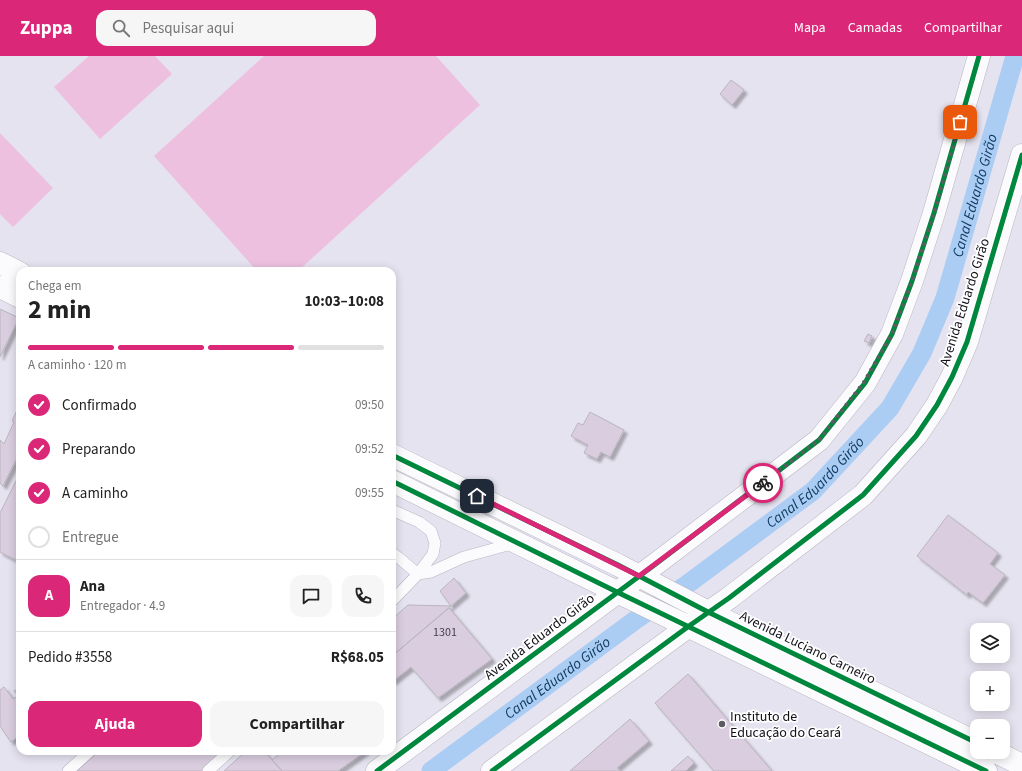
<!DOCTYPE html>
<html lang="pt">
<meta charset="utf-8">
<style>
:root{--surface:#fff;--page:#f6f6f6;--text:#222;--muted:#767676;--line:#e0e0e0;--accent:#db2777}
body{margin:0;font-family:"Source Sans 3",sans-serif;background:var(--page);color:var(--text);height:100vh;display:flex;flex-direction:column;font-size:15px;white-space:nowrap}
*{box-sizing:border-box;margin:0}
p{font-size:13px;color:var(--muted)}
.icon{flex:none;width:22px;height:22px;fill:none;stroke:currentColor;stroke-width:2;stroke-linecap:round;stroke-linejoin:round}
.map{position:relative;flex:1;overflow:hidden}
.sheet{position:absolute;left:16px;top:211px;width:380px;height:488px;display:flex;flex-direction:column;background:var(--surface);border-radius:12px;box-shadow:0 2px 10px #0003}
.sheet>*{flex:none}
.buttons{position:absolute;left:970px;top:567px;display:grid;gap:8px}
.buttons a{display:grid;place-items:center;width:40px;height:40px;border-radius:8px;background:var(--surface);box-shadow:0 2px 10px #0003;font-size:20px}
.pin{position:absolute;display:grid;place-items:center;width:34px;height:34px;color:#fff;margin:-17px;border-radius:8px;box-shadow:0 2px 6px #0006}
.courier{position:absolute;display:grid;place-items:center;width:40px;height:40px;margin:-20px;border:3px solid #db2777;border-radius:50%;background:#fff;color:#222;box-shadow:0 1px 5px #0007}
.overview em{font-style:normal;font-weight:700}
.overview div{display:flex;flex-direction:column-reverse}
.overview{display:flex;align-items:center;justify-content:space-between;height:68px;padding:0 12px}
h1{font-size:26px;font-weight:700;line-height:30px}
.bar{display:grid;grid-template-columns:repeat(4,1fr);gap:6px 4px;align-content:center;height:48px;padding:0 12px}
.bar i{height:5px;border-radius:3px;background:var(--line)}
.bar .on{background:var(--accent)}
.bar p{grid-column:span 4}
.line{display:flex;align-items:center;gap:10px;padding:0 12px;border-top:1px solid var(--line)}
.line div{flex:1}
.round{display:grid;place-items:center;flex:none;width:42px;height:42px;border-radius:12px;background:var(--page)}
ol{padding:0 12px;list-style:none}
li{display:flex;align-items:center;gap:12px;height:44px}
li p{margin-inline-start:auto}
li .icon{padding:4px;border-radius:50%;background:var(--accent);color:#fff;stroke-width:4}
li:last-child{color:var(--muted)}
li i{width:22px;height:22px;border:2px solid var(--line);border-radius:50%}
.button{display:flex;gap:8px;margin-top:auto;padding:8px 12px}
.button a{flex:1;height:46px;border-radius:12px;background:var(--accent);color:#fff;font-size:16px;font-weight:700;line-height:46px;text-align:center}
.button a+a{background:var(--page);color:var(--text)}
header{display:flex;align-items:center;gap:24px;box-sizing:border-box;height:56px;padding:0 20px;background:var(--accent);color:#fff}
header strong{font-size:19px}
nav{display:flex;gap:22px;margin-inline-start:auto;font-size:14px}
.search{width:280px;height:36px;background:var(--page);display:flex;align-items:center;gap:10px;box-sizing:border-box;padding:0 14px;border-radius:12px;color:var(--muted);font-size:15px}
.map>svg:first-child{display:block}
.green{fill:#edc0e0}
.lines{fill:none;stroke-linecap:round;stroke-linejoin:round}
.canal{stroke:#abcdf4;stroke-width:19}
.building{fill:#dacde0;stroke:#b9b5be;filter:url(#shadow)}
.service-casing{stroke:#b8b5c0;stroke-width:12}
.primary-casing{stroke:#b8b5c0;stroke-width:23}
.service{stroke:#fbfbfd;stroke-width:11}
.primary{stroke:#fbfbfd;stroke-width:22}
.cycleway-casing{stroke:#fff;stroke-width:8}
.cycleway{stroke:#00873e;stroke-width:5}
.done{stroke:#5d5a64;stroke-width:4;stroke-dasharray:0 7.2}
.route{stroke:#db2777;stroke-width:5}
.poi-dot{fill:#5d5a64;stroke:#fff;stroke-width:1.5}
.labels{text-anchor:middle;stroke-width:3.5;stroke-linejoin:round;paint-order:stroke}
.number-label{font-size:12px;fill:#46404c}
.street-label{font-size:14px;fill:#131019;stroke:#fff}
.poi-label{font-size:14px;fill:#131019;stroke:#fff;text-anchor:start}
.water-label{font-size:15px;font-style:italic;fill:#0f3c64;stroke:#fff}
</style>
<header>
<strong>Zuppa</strong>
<div class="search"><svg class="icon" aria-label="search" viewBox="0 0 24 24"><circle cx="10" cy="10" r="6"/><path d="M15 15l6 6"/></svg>Pesquisar aqui</div>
<nav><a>Mapa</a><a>Camadas</a><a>Compartilhar</a></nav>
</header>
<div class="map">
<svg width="1022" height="715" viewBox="0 0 1022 715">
<defs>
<filter id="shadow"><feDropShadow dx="3.5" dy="3.5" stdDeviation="1" flood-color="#0004"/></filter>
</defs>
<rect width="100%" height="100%" fill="#e6e3f0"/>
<path class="green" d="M89,0H155L172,18L100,83L54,31Z
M264,0H436L480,49L298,215H257L154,100Z
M0,77L53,132L13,171L0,158Z"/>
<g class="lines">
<path class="canal" id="s1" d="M431,715L634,565L689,527L813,435L890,352L922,297L945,242L1015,0"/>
</g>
<path class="building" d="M731,24L744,34L732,49L720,38Z
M0,253L19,262L0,301Z
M868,278L872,280L869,287L864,285Z
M20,348V396L3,430L0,427V384L4,388L14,366L12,365Z
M590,356L624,374L610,401L601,396L597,403L584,397L588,389L571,380L578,367L583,369Z
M20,417V506L0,496V457Z
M948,459L998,497L990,508L1005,519L983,547L968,536L967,539L917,500Z
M454,522L466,537L451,550L440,535Z
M408,549L451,550L392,600V563Z
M449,552L492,603L438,642L411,611L392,626V600Z
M688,618L772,715H714L655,647Z
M4,631L13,643L18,640L14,635L20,631V679L11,686L0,670V634Z
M630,663L649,685L617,712L621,715H570Z
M99,695H226L204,715H77Z
M246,695H264L282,715H224Z
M282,695H366L338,715H282L272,704Z
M688,700L694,707L686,715H671Z"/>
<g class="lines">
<defs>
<path id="service" d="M392,454L419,466L431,475L435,487L433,498L418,518L399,502L392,497
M392,545L418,518L431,516L464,501L515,487
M68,715L90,695
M208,715L230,695"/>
<path id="primary" d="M0,207L20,217
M0,231L20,241
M392,399L618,509L708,556L977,687
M392,425L617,536L986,715
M996,696L1022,709
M377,715L657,507L819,384L865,327L892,278L912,225L934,157L979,0
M492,715L689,570L729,542L863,439L916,380L937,349L952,321L967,286L1022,99"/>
</defs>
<use href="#service" class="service-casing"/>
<use href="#primary" class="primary-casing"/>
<use href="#service" class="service"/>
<use href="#primary" class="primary"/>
<defs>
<path id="cycleway" d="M392,399L618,509L708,556L977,687
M392,425L617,536L986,715
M377,715L657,507L819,384L865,327L892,278L912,225L934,157L979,0
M492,715L689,570L729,542L863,439L916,380L937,349L952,321L967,286L1022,99"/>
</defs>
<use href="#cycleway" class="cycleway-casing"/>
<use href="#cycleway" class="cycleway"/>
</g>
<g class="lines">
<path class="done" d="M763,427L819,384L864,326L892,278L912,225L934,157L960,66"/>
<path class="route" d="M477,440L639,520L763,427"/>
</g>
<circle class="poi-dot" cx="722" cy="668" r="4"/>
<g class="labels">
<g class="number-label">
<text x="445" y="580">1301</text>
</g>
<g class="street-label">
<text transform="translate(964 246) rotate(-72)" y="5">Avenida Eduardo Girão</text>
<text transform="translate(539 580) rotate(-37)" y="5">Avenida Eduardo Girão</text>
<text transform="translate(808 591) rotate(26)" y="5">Avenida Luciano Carneiro</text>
</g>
<g class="poi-label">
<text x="730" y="665">Instituto de<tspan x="730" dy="16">Educação do Ceará</tspan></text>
</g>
<g class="water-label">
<text dy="5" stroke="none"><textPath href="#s1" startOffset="817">Canal Eduardo Girão</textPath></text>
<text dy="5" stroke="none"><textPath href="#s1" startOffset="481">Canal Eduardo Girão</textPath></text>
<text dy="5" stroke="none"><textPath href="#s1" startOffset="157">Canal Eduardo Girão</textPath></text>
</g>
</g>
</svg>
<div class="buttons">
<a><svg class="icon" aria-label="layers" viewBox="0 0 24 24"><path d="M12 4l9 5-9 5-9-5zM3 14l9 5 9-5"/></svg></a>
<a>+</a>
<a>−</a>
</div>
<div class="pin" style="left:960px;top:66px;background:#ea580c"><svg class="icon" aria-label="bag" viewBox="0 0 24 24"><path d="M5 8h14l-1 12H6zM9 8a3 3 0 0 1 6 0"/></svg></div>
<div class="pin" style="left:477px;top:440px;background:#1f2937"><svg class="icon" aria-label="home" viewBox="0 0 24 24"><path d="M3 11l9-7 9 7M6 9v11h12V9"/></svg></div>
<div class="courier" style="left:763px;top:427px"><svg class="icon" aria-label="bike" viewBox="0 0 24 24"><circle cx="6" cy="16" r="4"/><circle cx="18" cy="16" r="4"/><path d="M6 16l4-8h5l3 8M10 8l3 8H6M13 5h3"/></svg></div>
<section class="sheet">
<div class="overview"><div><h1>2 min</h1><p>Chega em</p></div><em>10:03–10:08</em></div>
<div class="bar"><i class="on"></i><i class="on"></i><i class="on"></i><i></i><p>A caminho · 120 m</p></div>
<ol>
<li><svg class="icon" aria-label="check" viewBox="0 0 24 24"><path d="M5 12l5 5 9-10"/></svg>Confirmado<p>09:50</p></li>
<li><svg class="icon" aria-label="check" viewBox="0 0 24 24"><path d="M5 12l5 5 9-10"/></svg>Preparando<p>09:52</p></li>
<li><svg class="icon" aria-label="check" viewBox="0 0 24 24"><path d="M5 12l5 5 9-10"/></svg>A caminho<p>09:55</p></li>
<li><i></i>Entregue</li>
</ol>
<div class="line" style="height:72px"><b class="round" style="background:var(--accent);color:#fff">A</b><div><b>Ana</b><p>Entregador · 4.9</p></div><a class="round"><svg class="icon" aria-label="chat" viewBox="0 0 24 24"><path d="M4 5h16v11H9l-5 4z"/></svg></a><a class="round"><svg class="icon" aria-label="phone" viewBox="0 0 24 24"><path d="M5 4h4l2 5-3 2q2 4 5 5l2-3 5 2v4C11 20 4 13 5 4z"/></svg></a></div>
<div class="line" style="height:52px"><div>Pedido #3558</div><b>R$68.05</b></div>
<div class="button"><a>Ajuda</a><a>Compartilhar</a></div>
</section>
</div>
